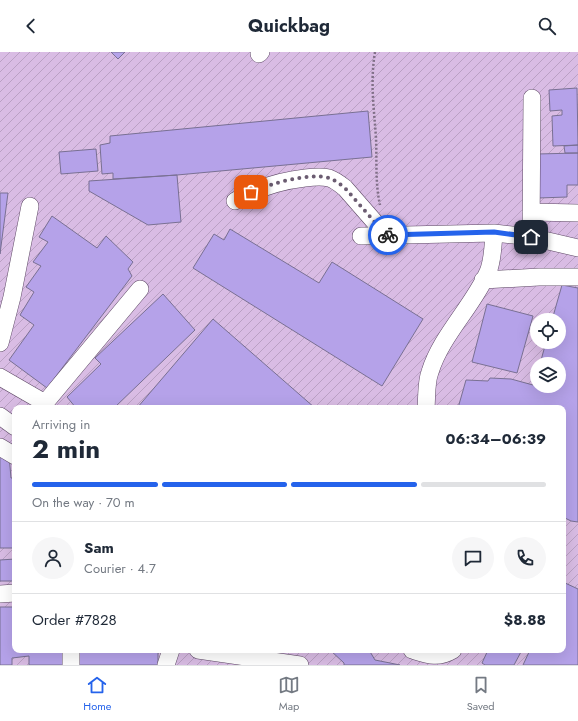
<!DOCTYPE html>
<meta charset="utf-8">
<style>
:root{--surface:#fff;--page:#f6f6f7;--text:#1f2937;--muted:#747a83;--line:#e0e1e3;--accent:#2563eb}
body{margin:0;font-family:Jost,sans-serif;background:var(--page);color:var(--text);height:100vh;display:flex;flex-direction:column;font-size:15px;white-space:nowrap}
*{box-sizing:border-box;margin:0}
p{font-size:13px;color:var(--muted)}
.icon{flex:none;width:22px;height:22px;fill:none;stroke:currentColor;stroke-width:2;stroke-linecap:round;stroke-linejoin:round}
.map{position:relative;flex:1;overflow:hidden}
.side{position:absolute;left:12px;top:353px;width:554px;height:248px;display:flex;flex-direction:column;background:var(--surface);border-radius:8px;box-shadow:0 4px 16px #0002}
.side>*{flex:none}
.fabs{position:absolute;left:530px;top:261px;display:grid;gap:8px}
.fabs a{display:grid;place-items:center;width:36px;height:36px;border-radius:50%;background:var(--surface);box-shadow:0 4px 16px #0002;font-size:20px}
.pin{position:absolute;display:grid;place-items:center;width:34px;height:34px;color:#fff;margin:-17px;border-radius:8px;box-shadow:0 2px 6px #0006}
.courier{position:absolute;display:grid;place-items:center;width:40px;height:40px;margin:-20px;border:3px solid #2563eb;border-radius:50%;background:#fff;color:#222;box-shadow:0 1px 5px #0007}
.headline em{font-style:normal;font-weight:700}
.headline div{display:flex;flex-direction:column-reverse}
.headline{display:flex;align-items:center;justify-content:space-between;height:68px;padding:0 20px}
h1{font-size:26px;font-weight:700;line-height:30px}
.bar{display:grid;grid-template-columns:repeat(4,1fr);gap:6px 4px;align-content:center;height:48px;padding:0 20px}
.bar i{height:5px;border-radius:3px;background:var(--line)}
.bar .selected{background:var(--accent)}
.bar p{grid-column:span 4}
.line{display:flex;align-items:center;gap:10px;padding:0 20px;border-top:1px solid var(--line)}
.line div{flex:1}
.round{display:grid;place-items:center;flex:none;width:42px;height:42px;border-radius:21px;background:var(--page)}
header{display:flex;justify-content:space-between;align-items:center;height:52px;padding:0 20px;background:var(--surface);font-size:18px;font-weight:700}
.dock{display:flex;justify-content:space-around;align-items:center;height:56px;border-top:1px solid var(--line);background:var(--surface);font-size:11px;color:var(--muted)}
.dock a{display:grid;justify-items:center;gap:2px}
.dock .selected{color:var(--accent)}
.map>svg:first-child{display:block}
.industrial{fill:url(#industrial-furrows);fill-rule:evenodd}
.building{fill:#b5a2e9;stroke:#797093}
.lines{fill:none;stroke-linecap:round;stroke-linejoin:round}
.minor-casing{stroke:#5d4865;stroke-width:18}
.path{stroke:#806f87;stroke-width:2.5;stroke-dasharray:2 2;stroke-linecap:butt}
.minor{stroke:#fff;stroke-width:17}
.done{stroke:#6b5c71;stroke-width:4;stroke-dasharray:0 7.2}
.route{stroke:#2563eb;stroke-width:5}
</style>
<header><svg class="icon" aria-label="back" viewBox="0 0 24 24"><path d="M15 5l-7 7 7 7"/></svg>Quickbag<svg class="icon" aria-label="search" viewBox="0 0 24 24"><circle cx="10" cy="10" r="6"/><path d="M15 15l6 6"/></svg></header>
<div class="map">
<svg width="578" height="613" viewBox="0 0 578 613">
<defs>
<pattern id="industrial-furrows" width="10" height="10" patternUnits="userSpaceOnUse"><rect width="10" height="10" fill="#d9bce4"/><path d="M-1 1l2-2M0 10L10 0M9 11l2-2" fill="none" stroke="#baa1c4"/></pattern>
</defs>
<rect width="100%" height="100%" fill="#e5ccef"/>
<path class="industrial" d="M0,0H578V613H0ZM537,268H559V290H537ZM537,312H559V334H537ZM15,356H563V598H15Z"/>
<path class="building" d="M111,0H125L118,7Z
M577,36L578,93L553,94L552,64L562,63V58L550,59L549,38Z
M368,59L372,105L177,123L113,127V121L102,122L100,93L110,91V84Z
M578,93V101H565L564,94Z
M96,97L98,119L61,122L59,100Z
M578,101V133H567V145L538,146L537,102Z
M177,123L181,170L148,173L89,139V129Z
M0,141H8L0,202Z
M52,164L97,196L106,184L133,210L128,217L132,224L47,336L9,308L34,273L20,263L34,240L26,235L41,214L33,210L48,190L39,185Z
M230,177L319,231L332,210L423,267L382,334L193,216L214,182L224,188Z
M562,233L578,236V470L571,469L563,465V356H458L466,328L488,329L490,326L511,327L533,333L537,321V334H559V312H540L546,290H559V268H552Z
M163,242L195,278L114,356H76L67,345L101,312L95,306Z
M487,252L533,264L517,321L472,310Z
M213,267L315,356H137Z
M0,403H9L11,426H15V496H0Z
M15,507V529H0V508Z
M563,530L578,537V613H523L530,598H563Z
M0,555H15V598H65L66,613H29V604L12,606V613H0Z
M78,598H158V613H78Z
M330,598H369L375,608L400,613H344V611Z
M488,598H522L514,613H485L482,611Z"/>
<g class="lines">
<defs>
<path id="minor" d="M259,2L261,0
M235,149C257,136 279,129 305,126C313,125 321,124 329,126C335,128 340,132 345,136L386,183
M531,160L578,161
M361,184L494,181L531,185L578,196
M531,185L532,46
M483,228L539,225H578
M0,291L12,245L30,154
M0,325L45,351L140,237
M426,356C427,345 426,330 430,320C441,284 473,254 488,220C493,208 493,193 494,181
M0,364L15,375
M0,395L15,404
M0,542L15,541
M198,598L300,613
M412,598C428,603 438,607 453,598
M71,613V598
M166,613L171,598"/>
</defs>
<use href="#minor" class="minor-casing"/>
<path class="path" d="M375,0C370,30 374,56 376,86C377,108 375,131 380,153"/>
<use href="#minor" class="minor"/>
</g>
<g class="lines">
<path class="done" d="M251,140C269,132 310,120 329,126C335,128 340,132 345,136L386,183H388"/>
<path class="route" d="M388,183L494,180L531,185"/>
</g>
</svg>
<div class="fabs">
<a><svg class="icon" aria-label="locate" viewBox="0 0 24 24"><circle cx="12" cy="12" r="6"/><path d="M12 2v4M12 18v4M2 12h4M18 12h4"/></svg></a>
<a><svg class="icon" aria-label="layers" viewBox="0 0 24 24"><path d="M12 4l9 5-9 5-9-5zM3 14l9 5 9-5"/></svg></a>
</div>
<div class="pin" style="left:251px;top:140px;background:#ea580c"><svg class="icon" aria-label="bag" viewBox="0 0 24 24"><path d="M5 8h14l-1 12H6zM9 8a3 3 0 0 1 6 0"/></svg></div>
<div class="pin" style="left:531px;top:185px;background:#1f2937"><svg class="icon" aria-label="home" viewBox="0 0 24 24"><path d="M3 11l9-7 9 7M6 9v11h12V9"/></svg></div>
<div class="courier" style="left:388px;top:183px"><svg class="icon" aria-label="bike" viewBox="0 0 24 24"><circle cx="6" cy="16" r="4"/><circle cx="18" cy="16" r="4"/><path d="M6 16l4-8h5l3 8M10 8l3 8H6M13 5h3"/></svg></div>
<section class="side">
<div class="headline"><div><h1>2 min</h1><p>Arriving in</p></div><em>06:34–06:39</em></div>
<div class="bar"><i class="selected"></i><i class="selected"></i><i class="selected"></i><i></i><p>On the way · 70 m</p></div>
<div class="line" style="height:72px"><a class="round"><svg class="icon" aria-label="person" viewBox="0 0 24 24"><circle cx="12" cy="8" r="4"/><path d="M4 21q1-7 8-7t8 7"/></svg></a><div><b>Sam</b><p>Courier · 4.7</p></div><a class="round"><svg class="icon" aria-label="chat" viewBox="0 0 24 24"><path d="M4 5h16v11H9l-5 4z"/></svg></a><a class="round"><svg class="icon" aria-label="phone" viewBox="0 0 24 24"><path d="M5 4h4l2 5-3 2q2 4 5 5l2-3 5 2v4C11 20 4 13 5 4z"/></svg></a></div>
<div class="line" style="height:52px"><div>Order #7828</div><b>$8.88</b></div>
</section>
</div>
<nav class="dock">
<a class="selected"><svg class="icon" aria-label="home" viewBox="0 0 24 24"><path d="M3 11l9-7 9 7M6 9v11h12V9"/></svg>Home</a>
<a><svg class="icon" aria-label="map" viewBox="0 0 24 24"><path d="M3 6l6-2 6 2 6-2v14l-6 2-6-2-6 2zM9 4v14M15 6v14"/></svg>Map</a>
<a><svg class="icon" aria-label="saved" viewBox="0 0 24 24"><path d="M7 4h10v16l-5-4-5 4z"/></svg>Saved</a>
</nav>
